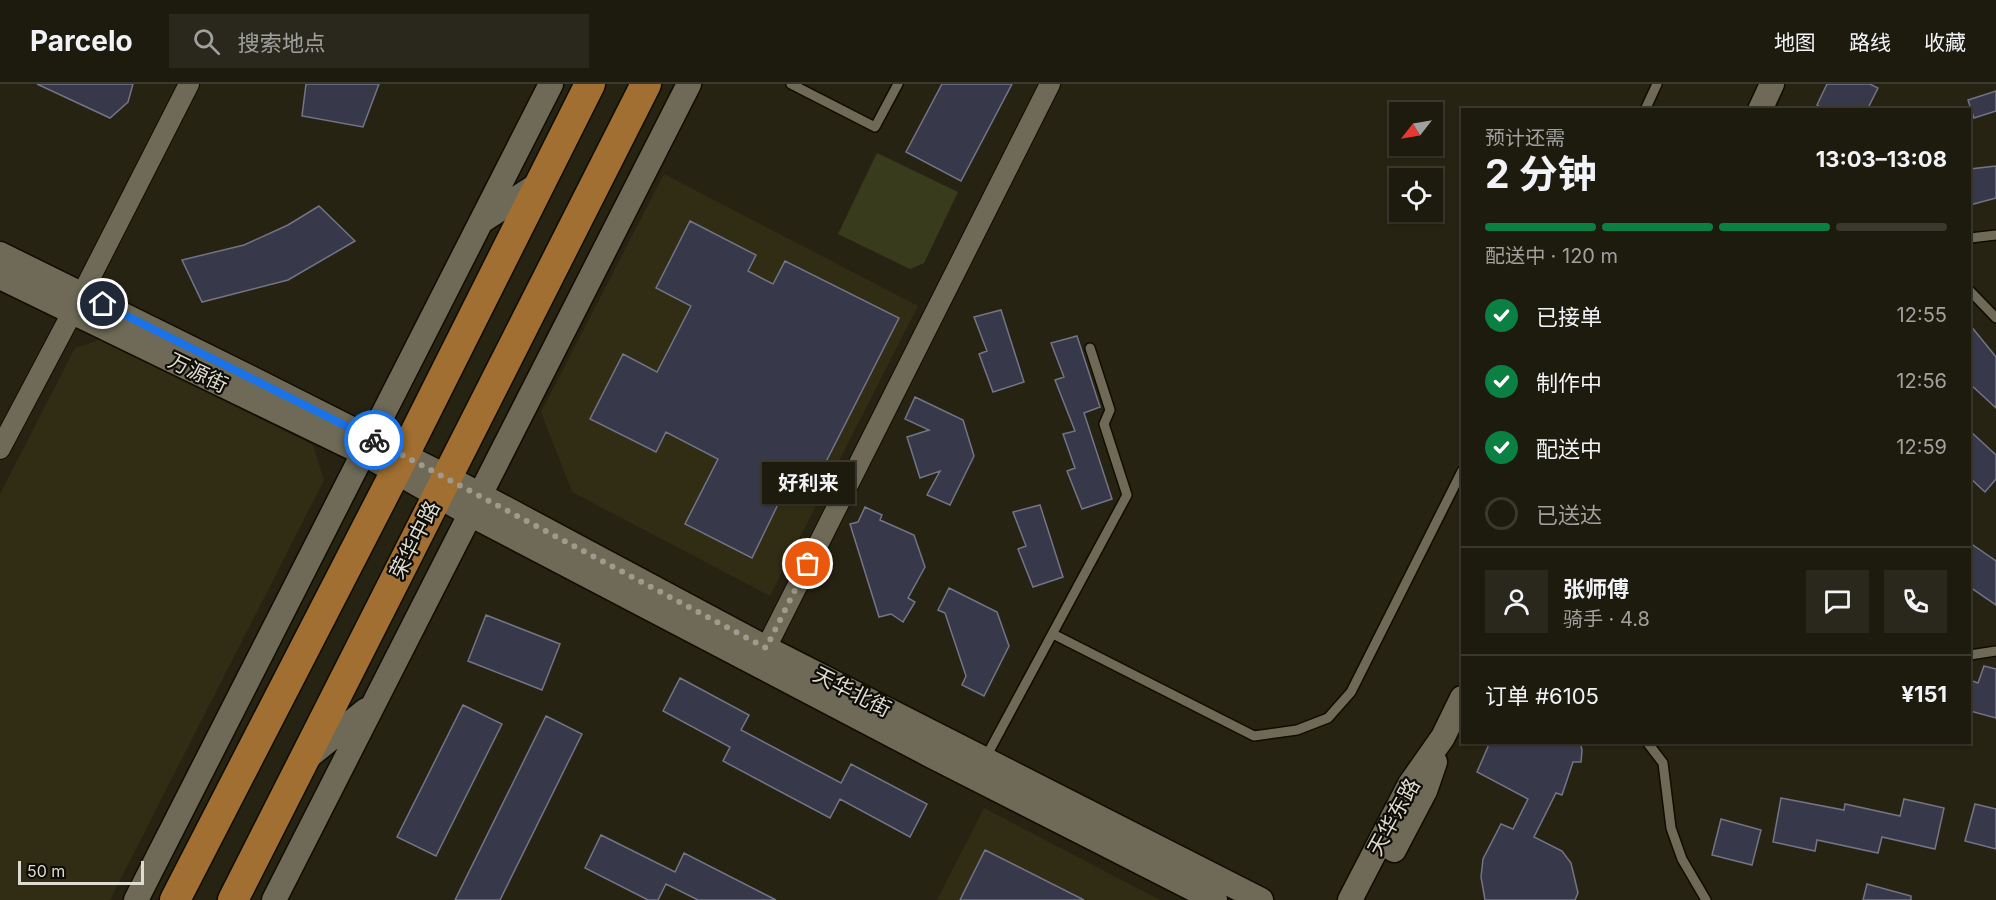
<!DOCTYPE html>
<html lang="zh">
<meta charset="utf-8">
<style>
:root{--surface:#1d1a0e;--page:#2a271c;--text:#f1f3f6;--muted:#a0a19e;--line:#3b382e;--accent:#0b8043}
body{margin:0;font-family:Inter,"Noto Sans SC",sans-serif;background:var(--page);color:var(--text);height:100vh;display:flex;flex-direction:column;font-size:22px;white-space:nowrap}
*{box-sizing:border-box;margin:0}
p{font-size:20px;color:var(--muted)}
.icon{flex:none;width:33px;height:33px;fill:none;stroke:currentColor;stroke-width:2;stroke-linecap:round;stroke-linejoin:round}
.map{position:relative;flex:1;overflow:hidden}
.side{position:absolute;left:1461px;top:24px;width:510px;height:636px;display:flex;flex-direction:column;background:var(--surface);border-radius:0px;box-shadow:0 2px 4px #0004,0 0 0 2px var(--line)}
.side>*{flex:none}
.needle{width:39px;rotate:239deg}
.tools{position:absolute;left:1389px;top:18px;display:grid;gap:12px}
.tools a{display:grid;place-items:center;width:54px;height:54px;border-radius:0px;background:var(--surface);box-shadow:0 2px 4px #0004,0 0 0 2px var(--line);font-size:30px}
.scale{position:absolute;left:18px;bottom:15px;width:126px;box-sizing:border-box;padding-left:6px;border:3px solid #dedcd1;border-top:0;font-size:16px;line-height:21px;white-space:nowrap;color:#dedcd1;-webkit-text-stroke:4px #0e0c06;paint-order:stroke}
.pin{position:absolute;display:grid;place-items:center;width:51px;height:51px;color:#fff;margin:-26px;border:3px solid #fff;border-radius:50%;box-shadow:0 2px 6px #0007}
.courier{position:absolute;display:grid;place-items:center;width:60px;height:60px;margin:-30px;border:4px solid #1a73e8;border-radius:50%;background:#fff;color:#222;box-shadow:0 2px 8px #0007}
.bubble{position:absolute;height:42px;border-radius:0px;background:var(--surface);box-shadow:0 2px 4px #0004,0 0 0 2px var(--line);font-size:20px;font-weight:700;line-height:42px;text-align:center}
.overview em{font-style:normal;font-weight:700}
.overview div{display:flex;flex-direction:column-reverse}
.overview{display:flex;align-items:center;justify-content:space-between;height:102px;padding:0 24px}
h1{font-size:39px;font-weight:700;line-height:45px}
.bar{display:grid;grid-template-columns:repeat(4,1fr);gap:9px 6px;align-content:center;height:72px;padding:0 24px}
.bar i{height:8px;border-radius:4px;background:var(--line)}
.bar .selected{background:var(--accent)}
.bar p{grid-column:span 4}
.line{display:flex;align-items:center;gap:15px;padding:0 24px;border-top:2px solid var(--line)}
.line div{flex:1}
.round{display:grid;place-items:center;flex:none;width:63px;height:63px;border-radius:0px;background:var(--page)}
ol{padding:0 24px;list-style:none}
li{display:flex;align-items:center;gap:18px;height:66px}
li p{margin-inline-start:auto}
li .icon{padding:6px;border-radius:50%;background:var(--accent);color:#fff;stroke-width:4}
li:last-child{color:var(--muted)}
li i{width:33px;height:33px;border:3px solid var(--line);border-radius:50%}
header{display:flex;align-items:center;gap:36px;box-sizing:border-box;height:84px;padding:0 30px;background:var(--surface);border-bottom:2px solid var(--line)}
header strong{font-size:28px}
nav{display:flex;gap:33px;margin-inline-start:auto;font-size:21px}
.search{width:420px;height:54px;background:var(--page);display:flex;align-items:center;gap:15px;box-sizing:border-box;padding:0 21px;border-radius:0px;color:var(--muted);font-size:22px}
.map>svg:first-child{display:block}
.built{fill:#312c14}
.green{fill:#393c1c}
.building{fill:#373849;stroke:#737487;stroke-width:1.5}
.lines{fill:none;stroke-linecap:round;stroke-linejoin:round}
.service-casing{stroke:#100c01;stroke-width:12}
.minor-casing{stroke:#100c01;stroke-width:22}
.tertiary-casing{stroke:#100c01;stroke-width:27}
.primary-casing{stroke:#100c01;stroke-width:33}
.service{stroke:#6e6a57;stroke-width:9}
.minor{stroke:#6e6a57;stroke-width:20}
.tertiary{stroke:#6e6a57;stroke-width:24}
.primary{stroke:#a06f31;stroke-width:30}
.done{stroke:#9e9b8e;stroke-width:6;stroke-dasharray:0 10.8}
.route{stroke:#1a73e8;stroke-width:8}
.labels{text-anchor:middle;stroke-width:4.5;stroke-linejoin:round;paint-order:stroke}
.street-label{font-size:21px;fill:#dedcd1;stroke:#0e0c06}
</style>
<header>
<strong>Parcelo</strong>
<div class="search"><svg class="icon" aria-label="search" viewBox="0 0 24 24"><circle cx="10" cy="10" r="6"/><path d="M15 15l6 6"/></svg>搜索地点</div>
<nav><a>地图</a><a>路线</a><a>收藏</a></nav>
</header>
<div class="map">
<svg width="1996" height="816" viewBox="0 0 1996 816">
<rect width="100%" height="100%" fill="#272312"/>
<path class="built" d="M664,90L918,222L770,512L572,408L541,328Z
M99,256L313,361L324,396L110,816H0V410L75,264Z
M984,724L1160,816H937Z"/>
<path class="green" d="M877,69L958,108L924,179L910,185L838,150Z"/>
<path class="building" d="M37,0H133L128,18L110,34Z
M306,0H379L363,43L302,32Z
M942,0H1012L961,97L906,68Z
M1827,0H1870L1878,4L1867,26H1825L1817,21Z
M1996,7V27L1974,34L1968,16Z
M1996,82V114L1970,121V85Z
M319,122L355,157L288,196L202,218L182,176L244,161L288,141Z
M690,137L756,171L748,187L773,200L785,177L899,234L805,419L784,408L752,474L685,440L718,375L666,348L656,368L590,335L623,270L657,288L691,222L656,204Z
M1001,226L1024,298L993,308L979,270L987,267L974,233Z
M1970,241L1996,273V324L1970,300Z
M1077,252L1100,323L1084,329L1112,415L1082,425L1067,387L1075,384L1063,350L1075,347L1055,296L1064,293L1051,259Z
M915,313L963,336L974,372L950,421L927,411L940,387L920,394L907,353L929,346L905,335Z
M1970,347L1996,371V395L1985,408L1970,394Z
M1040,421L1063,493L1033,503L1018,465L1026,462L1013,428Z
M865,423L882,431L880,436L914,451L925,483L908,514L915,518L903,538L891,530L879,533L850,440L858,438Z
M1970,459L1996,477V521L1970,503Z
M949,504L997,528L1009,562L984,612L962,601L966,592L945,529L938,526Z
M486,531L560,560L542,606L468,577Z
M1984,582L1996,585V634L1970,627V596L1978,599Z
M680,594L749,631L741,646L841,699L851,680L927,720L910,753L840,715L830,734L723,677L730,663L663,627Z
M463,621L502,640L436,772L397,753Z
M546,632L582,650L500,816H455Z
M1490,658H1580L1582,666L1581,678H1573L1562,711L1556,709L1534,753L1562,767L1571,779L1578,809L1575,816H1485L1481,793L1483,775L1501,740L1513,745L1528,715L1477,688Z
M1781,714L1844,726L1845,720L1900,732L1904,715L1944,724L1935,765L1882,753L1878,769L1817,756L1815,767L1773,758Z
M1975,720L1996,725V765L1965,757Z
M1721,735L1761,746L1752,781L1712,771Z
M601,751L675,788L684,769L776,816H698L666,800L658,816H648L585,784Z
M985,766L1084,816H960Z
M1867,800L1911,812V816H1863Z"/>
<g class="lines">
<defs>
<path id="service" d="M791,0L875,43L898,0
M1645,26L1657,0
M1970,154L1996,151
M1970,207L1996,234
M1053,550L1254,652L1297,646L1328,634L1351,608L1462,387
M1970,571L1996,567
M1647,658L1663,679L1671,744L1682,775L1706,816
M986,673L1127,411L1104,340L1110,326L1090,264"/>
<path id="minor" d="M0,365L82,210L189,0
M766,564L1050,0"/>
<path id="tertiary" d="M1760,26L1772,0
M482,137L540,99
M0,170L249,293L447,393L766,564L1261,816
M0,193L363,369L470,430L930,671L1215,816
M307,674L366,626
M1394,766L1425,707L1435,678
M136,816L551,0
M274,816L689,0
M1350,816L1410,700L1443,653L1462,614"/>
<path id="primary" d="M175,816L396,387L590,0
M233,816L646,0"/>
</defs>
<use href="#service" class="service-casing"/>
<use href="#minor" class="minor-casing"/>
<use href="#tertiary" class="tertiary-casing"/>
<use href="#primary" class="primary-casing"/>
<use href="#service" class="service"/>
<use href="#minor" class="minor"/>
<use href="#tertiary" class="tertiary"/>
<use href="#primary" class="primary"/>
</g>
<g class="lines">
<path class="done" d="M374,356L766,564L808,480"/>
<path class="route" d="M103,220L374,356"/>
</g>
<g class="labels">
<g class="street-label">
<text transform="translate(198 289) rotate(26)" y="7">万源街</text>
<text transform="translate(415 456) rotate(-63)" y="7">荣华中路</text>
<text transform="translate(852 608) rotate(27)" y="7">天华北街</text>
<text transform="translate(1394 733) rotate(-61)" y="7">天华东路</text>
</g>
</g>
</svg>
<div class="tools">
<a><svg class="needle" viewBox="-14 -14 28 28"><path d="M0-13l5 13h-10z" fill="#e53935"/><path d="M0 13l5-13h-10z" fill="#a0a19e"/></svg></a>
<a><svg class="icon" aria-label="locate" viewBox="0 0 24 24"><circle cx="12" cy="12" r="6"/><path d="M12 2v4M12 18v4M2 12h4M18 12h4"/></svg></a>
</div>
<div class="scale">50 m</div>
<div class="pin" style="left:808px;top:480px;background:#ea580c"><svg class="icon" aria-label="bag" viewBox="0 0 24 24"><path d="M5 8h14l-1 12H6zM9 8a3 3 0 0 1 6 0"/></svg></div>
<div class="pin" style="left:103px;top:220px;background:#1f2937"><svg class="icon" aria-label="home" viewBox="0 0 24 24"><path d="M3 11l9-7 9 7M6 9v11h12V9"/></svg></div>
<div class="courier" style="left:374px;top:356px"><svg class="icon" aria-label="bike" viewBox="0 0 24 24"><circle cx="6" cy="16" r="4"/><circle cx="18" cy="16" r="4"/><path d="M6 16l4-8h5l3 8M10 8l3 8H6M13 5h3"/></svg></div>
<div class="bubble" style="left:762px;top:378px;width:93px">好利来</div>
<section class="side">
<div class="overview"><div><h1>2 分钟</h1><p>预计还需</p></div><em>13:03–13:08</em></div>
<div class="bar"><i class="selected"></i><i class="selected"></i><i class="selected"></i><i></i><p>配送中 · 120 m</p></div>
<ol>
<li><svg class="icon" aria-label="check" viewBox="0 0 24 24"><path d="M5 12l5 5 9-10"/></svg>已接单<p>12:55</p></li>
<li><svg class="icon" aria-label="check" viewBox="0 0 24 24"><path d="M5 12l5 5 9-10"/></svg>制作中<p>12:56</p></li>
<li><svg class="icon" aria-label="check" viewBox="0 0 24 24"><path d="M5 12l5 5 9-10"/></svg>配送中<p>12:59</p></li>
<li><i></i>已送达</li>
</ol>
<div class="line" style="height:108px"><a class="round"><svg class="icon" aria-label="person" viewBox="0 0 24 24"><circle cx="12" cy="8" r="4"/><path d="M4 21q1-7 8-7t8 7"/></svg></a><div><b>张师傅</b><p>骑手 · 4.8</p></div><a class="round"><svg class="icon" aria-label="chat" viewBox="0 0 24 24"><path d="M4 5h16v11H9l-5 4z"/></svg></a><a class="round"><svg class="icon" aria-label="phone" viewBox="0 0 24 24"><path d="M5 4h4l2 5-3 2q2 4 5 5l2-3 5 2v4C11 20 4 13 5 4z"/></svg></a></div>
<div class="line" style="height:78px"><div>订单 #6105</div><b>¥151</b></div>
</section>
</div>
